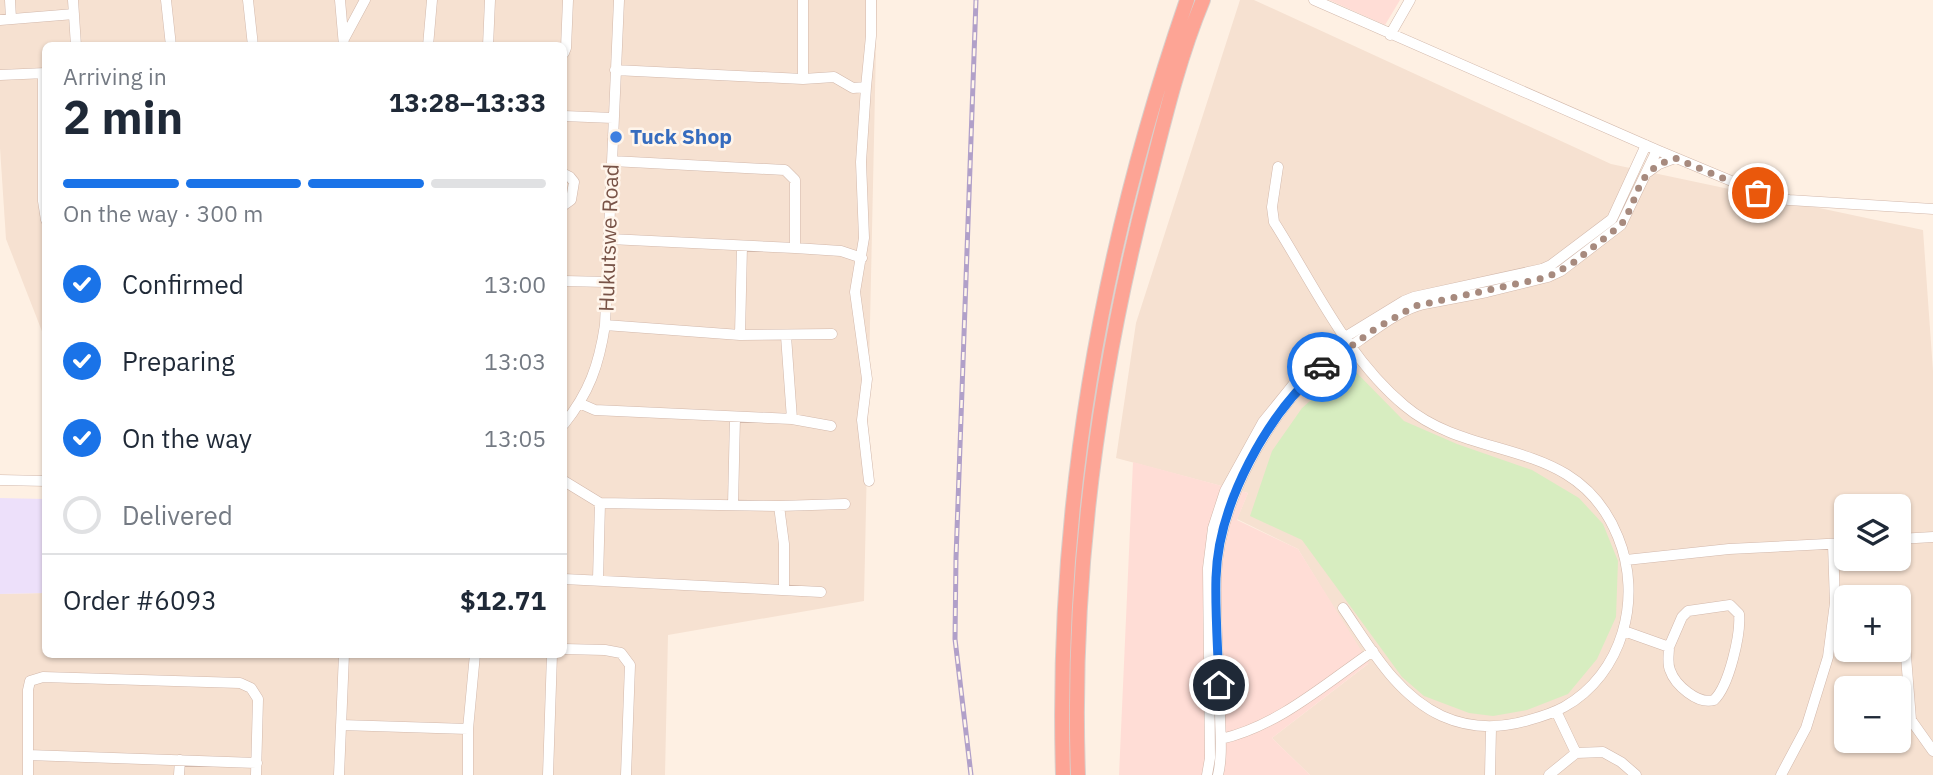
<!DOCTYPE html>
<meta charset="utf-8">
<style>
:root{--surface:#fff;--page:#f6f6f7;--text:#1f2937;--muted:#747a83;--line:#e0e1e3;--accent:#1a73e8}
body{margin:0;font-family:"IBM Plex Sans",sans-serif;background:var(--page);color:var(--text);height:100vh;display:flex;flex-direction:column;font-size:26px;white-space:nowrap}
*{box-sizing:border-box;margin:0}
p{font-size:23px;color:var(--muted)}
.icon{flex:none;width:38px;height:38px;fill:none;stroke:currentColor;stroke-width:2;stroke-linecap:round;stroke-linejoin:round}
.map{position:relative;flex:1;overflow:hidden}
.side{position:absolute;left:42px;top:42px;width:525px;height:616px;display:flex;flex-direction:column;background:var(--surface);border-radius:10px;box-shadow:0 2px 5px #0004}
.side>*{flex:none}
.controls{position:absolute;left:1834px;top:494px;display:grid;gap:14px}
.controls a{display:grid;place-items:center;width:77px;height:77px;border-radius:10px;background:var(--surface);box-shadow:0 2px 5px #0004;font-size:35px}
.pin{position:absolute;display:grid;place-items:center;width:60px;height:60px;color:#fff;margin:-30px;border:4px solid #fff;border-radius:50%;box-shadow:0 2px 7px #0007}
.courier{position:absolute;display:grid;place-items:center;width:70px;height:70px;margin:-35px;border:5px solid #1a73e8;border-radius:50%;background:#fff;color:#222;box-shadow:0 2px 9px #0007}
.summary em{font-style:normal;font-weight:700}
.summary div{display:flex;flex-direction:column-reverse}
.summary{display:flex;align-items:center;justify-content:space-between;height:119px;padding:0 21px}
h1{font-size:46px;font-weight:700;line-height:52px}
.bar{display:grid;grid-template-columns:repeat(4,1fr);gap:10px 7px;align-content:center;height:84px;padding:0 21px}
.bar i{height:9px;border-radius:5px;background:var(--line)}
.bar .active{background:var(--accent)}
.bar p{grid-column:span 4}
.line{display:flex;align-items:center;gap:18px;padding:0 21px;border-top:2px solid var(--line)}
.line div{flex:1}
ol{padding:0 21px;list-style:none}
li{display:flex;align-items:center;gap:21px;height:77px}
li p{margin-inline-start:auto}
li .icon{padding:7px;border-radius:50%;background:var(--accent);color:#fff;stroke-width:4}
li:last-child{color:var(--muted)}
li i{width:38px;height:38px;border:4px solid var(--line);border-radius:50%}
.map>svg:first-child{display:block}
.residential{fill:#f6e1d1;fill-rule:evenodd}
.commercial{fill:#ffddd6}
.education{fill:#ede0fa}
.green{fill:#d7edc0}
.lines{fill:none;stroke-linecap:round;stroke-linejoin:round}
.minor-casing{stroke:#d2b8ab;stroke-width:11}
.highway-casing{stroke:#d9cfcb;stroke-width:16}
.minor{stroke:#fff;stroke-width:10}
.highway{stroke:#fda495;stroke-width:14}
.rail-casing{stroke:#b1a0c9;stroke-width:5}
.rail{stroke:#fff5eb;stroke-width:2.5;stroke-dasharray:8;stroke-linecap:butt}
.done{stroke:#a78a7e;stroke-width:7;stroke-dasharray:0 12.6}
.route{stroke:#1a73e8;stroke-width:9}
.shop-dot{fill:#3f7fe0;stroke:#fff5eb;stroke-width:2.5}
.labels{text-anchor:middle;stroke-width:5;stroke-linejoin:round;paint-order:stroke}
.shop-label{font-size:21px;font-weight:bold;fill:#366cbe;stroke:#fff5eb;text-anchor:start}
.street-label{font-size:21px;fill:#785347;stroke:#fff5eb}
</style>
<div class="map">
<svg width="1933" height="775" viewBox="0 0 1933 775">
<rect width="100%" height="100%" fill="#fef0e3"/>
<path class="residential" d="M0,0H877L864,601L668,635L665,775H0V594L45,593L46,654H564V46H46L45,339L6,239L0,148Z
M1240,0H1254L1611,164L1923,230L1933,371V775H1310L1272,738L1368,664L1298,549L1237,519L1248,493L1116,458L1136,323ZM1846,506H1899V558H1846ZM1846,597H1899V649H1846ZM1846,688H1899V740H1846Z"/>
<path class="commercial" d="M1329,0H1400L1385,25Z
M1133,462L1248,493L1237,520L1298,549L1369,663L1272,738L1310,775H1119Z"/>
<path class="education" d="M0,498L45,499V593L0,594Z"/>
<path class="green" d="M1350,366L1404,421L1457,444L1532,470L1579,498L1603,524L1618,561L1616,617L1597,659L1568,694L1527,710L1493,716L1469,713L1424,696L1402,677L1302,540L1250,516L1272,451L1302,408Z"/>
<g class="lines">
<defs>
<path id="minor" d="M10,0L11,19
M73,0L76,46
M166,0L171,46
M248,0L253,46
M340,0L344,46
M1314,0L1657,150L1765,195L1789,200L1933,209
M0,20L74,14
M1390,35L1410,0
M344,39L365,0
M428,46L432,0
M488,46L490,0
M564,53L566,48L568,0
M615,70L803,79V0
M43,74V201L46,220
M0,75L46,73
M803,79L834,77L853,88L866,87L871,36V0
M866,87L861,162L864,238L855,292L867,379L862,420L869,481
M564,116L613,118
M1278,167L1272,207L1274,222C1314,285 1347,358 1405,406C1474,464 1577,435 1618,537C1643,598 1623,674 1564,707C1553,713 1540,717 1529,720C1499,729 1471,729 1442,716C1396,695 1370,647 1343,608
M1648,172L1659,164L1675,158
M564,174L570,177L574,182L571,200L564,205
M610,239L795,248V180L785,170L612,161
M795,248L841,251L862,258
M564,281L608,282
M605,325L740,335L832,334
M740,335L742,246
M786,336L792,419
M579,403L595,410L792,419L831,426
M564,424C589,393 599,365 605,325L619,0
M0,480L46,481
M564,481L600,503L779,506L845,504
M733,505L735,417
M779,506L784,544V589
M1899,539L1933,537
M1626,560L1729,549L1846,543
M564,579L821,592
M598,580L600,503
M1835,603H1846
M1899,608L1903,618L1911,720L1933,751
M1624,631L1669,647L1682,617L1688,611L1730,605L1739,614C1741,634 1729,686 1714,700C1698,705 1675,685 1670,670C1667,663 1669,654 1669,647
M564,649L605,650L621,653L630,665L626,775
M1556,711L1576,753
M341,725L468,729
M1221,739C1278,726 1325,684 1373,651
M28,755L257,763
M28,775V690L30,681L43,677L240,683L251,688L258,699L256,775
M179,775L180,760
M339,775L344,654
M468,775V729L475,654
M548,775L552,654
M1207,775L1210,758L1208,568L1213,528L1225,491L1263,422L1297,380L1337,342L1404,301L1414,297L1542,269L1551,265L1612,219L1646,145
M1218,775C1223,755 1220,732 1220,711C1219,667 1215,622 1216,578C1218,509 1259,432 1305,382C1321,366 1341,353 1360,340C1380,326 1400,310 1424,304L1487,292L1548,277L1561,271L1621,225L1657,150
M1490,775L1491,728
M1549,775L1576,753L1603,752L1621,762L1636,775
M1781,775L1806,728L1828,657L1835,603L1833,544"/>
<path id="highway" d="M1063,775C1055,511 1101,249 1187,0
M1078,775C1071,577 1098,379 1147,188C1163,125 1178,60 1203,0"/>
</defs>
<use href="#minor" class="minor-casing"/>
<use href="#highway" class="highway-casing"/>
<use href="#minor" class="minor"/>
<use href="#highway" class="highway"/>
<defs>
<path id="rail" d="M971,775L955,639L956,558L976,0"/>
</defs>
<use href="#rail" class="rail-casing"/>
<use href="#rail" class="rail"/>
</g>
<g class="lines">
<path class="done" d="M1322,367L1375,329L1415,306L1548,277L1573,263L1621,225C1642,194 1633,172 1675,158L1758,193"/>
<path class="route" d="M1219,685C1218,650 1215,613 1216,578C1218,504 1267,414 1322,367"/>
</g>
<circle class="shop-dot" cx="616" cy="137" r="7"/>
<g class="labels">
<g class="shop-label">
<text x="630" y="144">Tuck Shop</text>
</g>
<g class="street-label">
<text transform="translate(609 238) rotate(-88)" y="7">Hukutswe Road</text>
</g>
</g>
</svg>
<div class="controls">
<a><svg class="icon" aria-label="layers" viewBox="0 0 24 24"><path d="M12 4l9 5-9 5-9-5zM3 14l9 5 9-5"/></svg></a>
<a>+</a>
<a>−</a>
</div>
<div class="pin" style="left:1758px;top:193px;background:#ea580c"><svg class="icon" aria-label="bag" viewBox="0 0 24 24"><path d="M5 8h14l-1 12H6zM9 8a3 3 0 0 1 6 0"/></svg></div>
<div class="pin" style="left:1219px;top:685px;background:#1f2937"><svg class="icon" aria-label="home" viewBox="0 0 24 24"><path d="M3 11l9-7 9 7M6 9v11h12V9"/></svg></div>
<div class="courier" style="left:1322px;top:367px"><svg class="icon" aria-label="car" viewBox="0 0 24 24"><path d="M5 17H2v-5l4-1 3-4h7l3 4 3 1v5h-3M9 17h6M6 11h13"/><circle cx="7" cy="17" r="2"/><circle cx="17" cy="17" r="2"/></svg></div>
<section class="side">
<div class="summary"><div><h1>2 min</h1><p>Arriving in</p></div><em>13:28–13:33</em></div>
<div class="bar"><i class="active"></i><i class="active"></i><i class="active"></i><i></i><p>On the way · 300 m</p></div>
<ol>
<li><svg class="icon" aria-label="check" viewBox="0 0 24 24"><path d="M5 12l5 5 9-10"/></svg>Confirmed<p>13:00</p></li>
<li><svg class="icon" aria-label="check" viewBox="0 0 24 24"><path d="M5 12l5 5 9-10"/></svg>Preparing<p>13:03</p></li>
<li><svg class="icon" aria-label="check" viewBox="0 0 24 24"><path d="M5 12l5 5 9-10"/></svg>On the way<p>13:05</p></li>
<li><i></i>Delivered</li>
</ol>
<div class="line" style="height:91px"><div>Order #6093</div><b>$12.71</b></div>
</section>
</div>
